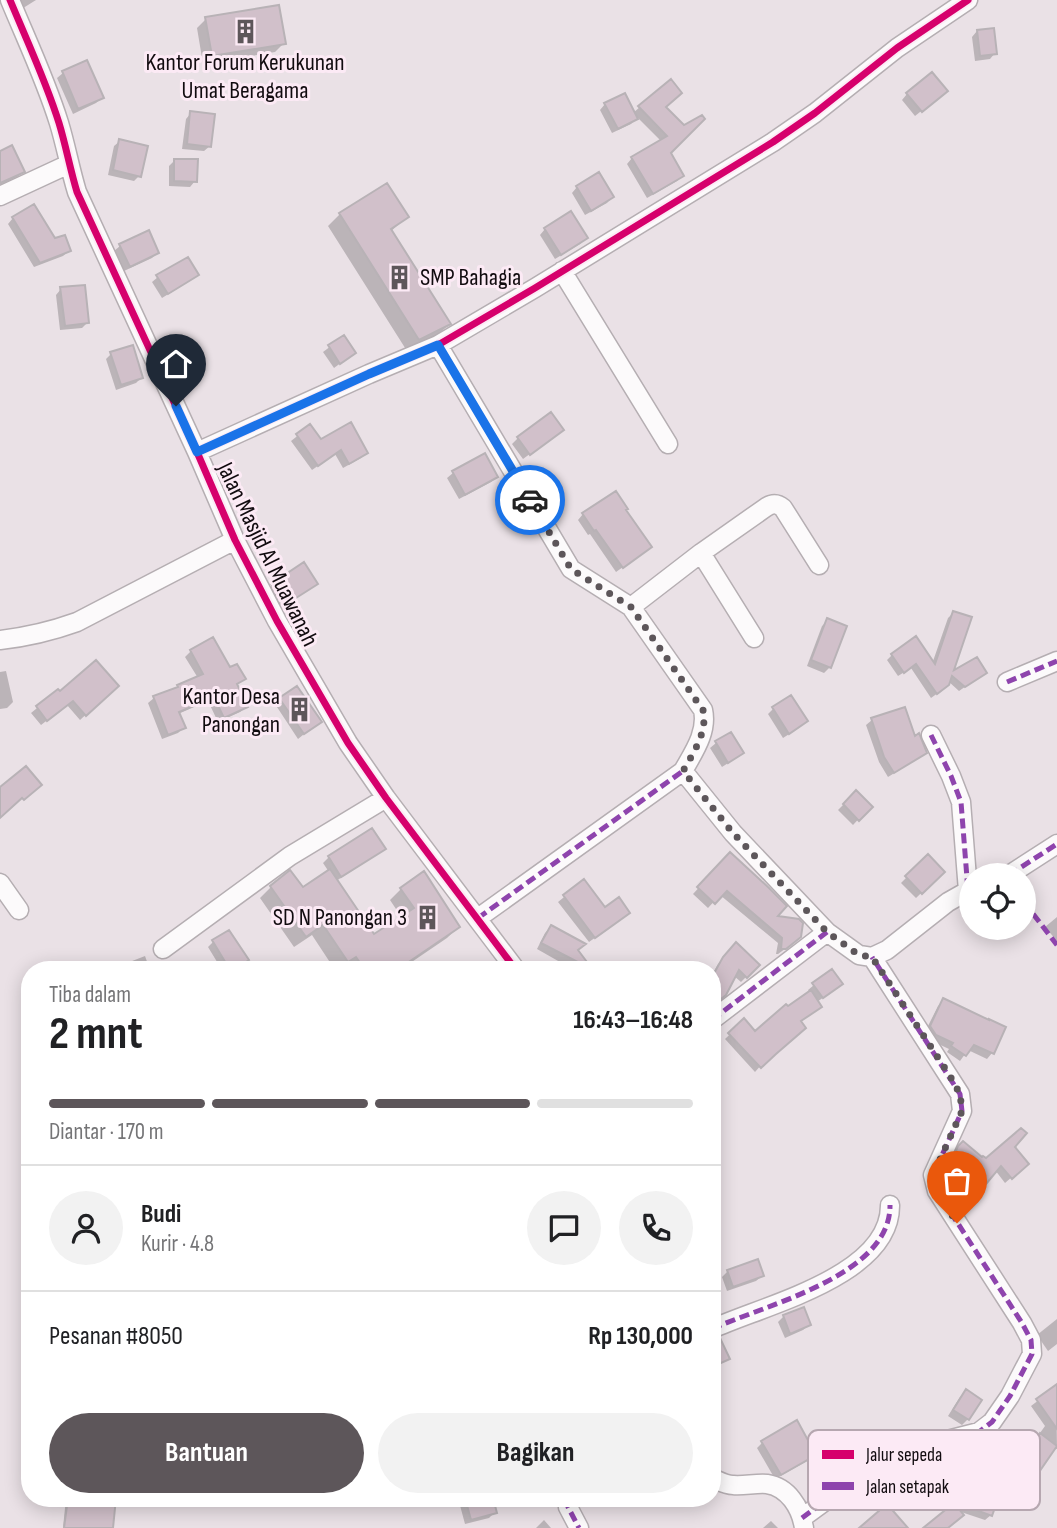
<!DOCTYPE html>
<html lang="id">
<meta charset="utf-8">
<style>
:root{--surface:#fff;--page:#f2f2f2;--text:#202124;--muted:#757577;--line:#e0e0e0;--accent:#5d565a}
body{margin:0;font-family:"Sofia Sans Condensed",sans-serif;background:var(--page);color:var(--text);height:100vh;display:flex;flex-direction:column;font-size:26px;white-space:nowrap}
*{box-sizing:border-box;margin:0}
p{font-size:23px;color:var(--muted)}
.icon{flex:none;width:38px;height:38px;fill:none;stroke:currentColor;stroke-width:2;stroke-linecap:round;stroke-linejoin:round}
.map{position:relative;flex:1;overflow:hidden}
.panel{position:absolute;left:21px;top:961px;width:700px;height:546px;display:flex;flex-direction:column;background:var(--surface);border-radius:28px;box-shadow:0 4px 18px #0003}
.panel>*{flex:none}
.tools{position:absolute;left:959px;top:863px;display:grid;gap:14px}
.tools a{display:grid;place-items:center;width:77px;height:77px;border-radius:50%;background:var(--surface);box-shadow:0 4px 18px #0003;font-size:35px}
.pin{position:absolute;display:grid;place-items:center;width:60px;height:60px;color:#fff;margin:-72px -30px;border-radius:50% 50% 50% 0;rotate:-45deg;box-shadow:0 0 7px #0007}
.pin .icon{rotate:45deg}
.courier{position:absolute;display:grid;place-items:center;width:70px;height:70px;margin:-35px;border:5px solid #1a73e8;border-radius:50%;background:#fff;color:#222;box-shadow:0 2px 9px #0007}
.overview em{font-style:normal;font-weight:700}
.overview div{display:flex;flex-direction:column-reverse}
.overview{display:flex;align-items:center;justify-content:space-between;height:119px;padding:0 28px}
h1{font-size:46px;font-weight:700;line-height:52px}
.bar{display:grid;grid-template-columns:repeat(4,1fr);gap:10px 7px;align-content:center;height:84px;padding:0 28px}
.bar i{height:9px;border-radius:5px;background:var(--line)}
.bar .selected{background:var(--accent)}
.bar p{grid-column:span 4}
.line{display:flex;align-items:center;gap:18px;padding:0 28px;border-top:2px solid var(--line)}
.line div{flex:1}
.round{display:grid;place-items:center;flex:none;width:74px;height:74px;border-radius:37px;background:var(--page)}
.cta{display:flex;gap:14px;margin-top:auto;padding:14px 28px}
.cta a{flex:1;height:80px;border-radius:42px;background:var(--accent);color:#fff;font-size:28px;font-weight:700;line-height:80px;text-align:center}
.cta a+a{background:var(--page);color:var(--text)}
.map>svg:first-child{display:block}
.shadow{fill:#0003}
.building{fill:#d1c0ca;stroke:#b8b2b6;stroke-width:2}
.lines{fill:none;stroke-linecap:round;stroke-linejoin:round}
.minor-casing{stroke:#b5aeb2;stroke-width:21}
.minor{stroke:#fcfafb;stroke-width:18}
.quiet{stroke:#8e44ad;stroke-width:5;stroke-dasharray:10 5;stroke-linecap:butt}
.cycleway-casing{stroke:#fceaf5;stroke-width:11}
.cycleway{stroke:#d6006c;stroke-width:7}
.done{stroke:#5d565a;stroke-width:7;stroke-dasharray:0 12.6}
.route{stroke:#1a73e8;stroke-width:9}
.labels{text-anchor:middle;stroke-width:6;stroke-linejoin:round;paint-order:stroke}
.poi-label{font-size:24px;fill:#110b0f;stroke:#fceaf5;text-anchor:end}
.street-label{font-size:24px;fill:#110b0f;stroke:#fceaf5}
.key{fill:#fceaf5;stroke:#b6a7b0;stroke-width:2}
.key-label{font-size:19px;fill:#110b0f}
</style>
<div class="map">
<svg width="1057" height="1528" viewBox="0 0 1057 1528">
<rect width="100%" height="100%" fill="#eae1e6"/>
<path class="shadow" d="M14,0H36L20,10Z
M206,19L284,43L275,52L203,64L197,28Z
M977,31L995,53L990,59L975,61L972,37Z
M86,63L101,98L96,103L73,114L57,78L63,73Z
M670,81L663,108L683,128L669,153L682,176L677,181L647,198L627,164L632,158L661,141L637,117L631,124L612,133L600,110L605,104L633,113Z
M907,94L940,96L915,116L902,100Z
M191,113L210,146L204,151L182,149L186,119Z
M120,141L139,176L134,181L108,175L114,146Z
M0,153L23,172L17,177L0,185Z
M175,160L195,181L190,187L169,186V166Z
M577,187L612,197L607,203L585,215L572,193Z
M340,214L407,217L390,232L449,324L437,336L407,351L328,226Z
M13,218L54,240L69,251L63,256L34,267L8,224Z
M545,229L586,238L580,244L555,259L540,235Z
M148,233L157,253L152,258L124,271L114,251L120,246Z
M197,275L191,280L162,298L152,282L158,277Z
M61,289L87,323L82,328L60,330L56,295Z
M343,337L354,353L334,368L323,352Z
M111,354L141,378L136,383L116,390L106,359Z
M310,426L321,441L366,453L361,458L343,468L335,454L312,470L291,441Z
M562,430L523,459L512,444L518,438Z
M484,455L496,477L491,482L459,499L447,478L453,473Z
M624,510L644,552L616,572L590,534L588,535L578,520L583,514Z
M272,585L310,589L279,609L267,590Z
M953,613L951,673H985L959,691L948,681L942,690L931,698L911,668L898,676L887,660L892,655L932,664L948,618Z
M828,620L830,667L824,673L807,666L822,626Z
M191,651L229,670L243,679L236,685L246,707L240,712L218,722L208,701L178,714L183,728L178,733L162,739L148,703L154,698L198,678L185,657Z
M6,671L13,702L7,708L0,709V672Z
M117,686L80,720L67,705L41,725L31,713L58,691L60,694Z
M791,697L806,721L800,727L783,738L768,714L773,709Z
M280,699L319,722L298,739L275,704Z
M872,720L914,738L925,753L919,758L888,777L879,762L866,725Z
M730,734L742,752L736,758L722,767L710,748L716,743Z
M856,792L870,807L853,825L838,810Z
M372,830L383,849L378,854L336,881L374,937L402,918L390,900L401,889L458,927L447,938L400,970H347L345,966L340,970H335L312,935L294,947L260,898L271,887L303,889L329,872L323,863L329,857Z
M730,854L793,943L778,954H776L778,943L720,895L708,908L693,894Z
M928,856L943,872L916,898L901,883Z
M584,881L605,909L623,918L589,942L558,902Z
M1057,917V941L1045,927Z
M551,927L577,950L591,970H574L537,949L545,933Z
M213,942L246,960L235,970H222L208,947Z
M736,945L758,965L741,982L734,976L724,994L714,1004L712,1003V975L718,964Z
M145,956L150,970H123L122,968L127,963Z
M814,985L835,989L817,1002L755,1072L725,1039L744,1021L755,1033L810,993L808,990Z
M944,1000L992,1053L987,1059L968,1050L960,1061L947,1052L949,1049L930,1040L925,1032L938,1006Z
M963,1143L986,1160L1013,1147L1021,1169L1005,1183L995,1170L970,1200L943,1176L953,1154Z
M728,1271L762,1276L756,1281L727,1291L722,1277Z
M784,1316L809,1325L803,1330L785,1338L778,1322Z
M1057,1319V1344L1048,1351L1037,1335Z
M1056,1387L1057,1449L1053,1448L1030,1479L1015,1468L1045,1426L1031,1406Z
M966,1392L980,1400L968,1419L962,1425L948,1416L960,1397Z
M762,1443L814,1454L809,1460L775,1479L757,1448Z
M975,1482L991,1515L985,1520L961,1512L969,1488Z
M66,1498H115L111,1528H63Z
M458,1498H491L495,1512L489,1518L465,1524Z
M518,1498H535L527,1506Z
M544,1520L551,1528H536Z
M771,1521L778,1528H763Z"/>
<path class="building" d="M279,5L286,44L212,56L205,17Z
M994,28L997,54L980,56L977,30Z
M87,60L104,98L78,109L62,71Z
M932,72L948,91L922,112L906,93Z
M671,79L682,93L666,107L684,125L702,115L705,119L671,153L684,176L653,194L631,157L667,136L638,106Z
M625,93L638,119L618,129L604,103Z
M190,111L215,114L211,147L187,144Z
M119,139L148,146L141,177L113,170Z
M12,145L25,172L0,183V151Z
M174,159H198L197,182L174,181Z
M599,172L614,197L591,211L576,186Z
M387,183L409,217L391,229L451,324L419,340L339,213Z
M34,204L55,238L65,235L71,251L40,263L12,217Z
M571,211L588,238L561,255L544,228Z
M149,230L159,253L130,267L119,244Z
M188,257L199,275L168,294L156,275Z
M85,285L89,323L65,326L60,287Z
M344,335L356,353L340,364L328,345Z
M133,345L143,378L121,385L110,352Z
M551,412L564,430L530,455L517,437Z
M351,422L368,453L349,464L341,450L318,466L296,434L310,424L321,439Z
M485,453L498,477L465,495L452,471Z
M616,491L628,509L626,510L652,547L623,568L596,530L594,531L582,513Z
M304,562L318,584L285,605L271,584Z
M953,611L972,617L954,670L977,657L987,673L965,687L952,676L949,685L937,694L916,664L904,673L891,654L916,636L935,664Z
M827,618L847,626L831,668L811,660Z
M213,637L230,667L237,664L246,679L237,684L248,707L224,718L214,697L179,712L186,728L168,735L153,696L178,687L177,685L203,674L190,650Z
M96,660L119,686L86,716L73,701L47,721L36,706L58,689L60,691Z
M297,686L322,722L304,734L279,698Z
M791,695L808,721L789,734L772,707Z
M905,707L915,736L919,733L927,753L894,773L884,757L871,718Z
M731,732L744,753L728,763L715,741Z
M26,766L42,785L24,800L22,798L0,818V787Z
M856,790L873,807L859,821L843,804Z
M372,828L386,849L341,877L328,856Z
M730,852L768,887L787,906L778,916L799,919L803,923L801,937L786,949H781L782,938L727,891L715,904L697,887Z
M928,854L945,872L922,894L905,876Z
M330,869L374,934L414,908L400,888L424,871L460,927L397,970H365L356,957L348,962L323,925L306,937L270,886L290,870L303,887Z
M584,879L605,907L619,897L630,913L595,938L563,895Z
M551,925L586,944L578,950L593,970L541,943Z
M229,930L249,960L234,970H230L212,940Z
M736,942L760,965L747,978L739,970L726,995L721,999L712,995V977L723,957Z
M832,969L843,984L823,998L812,983Z
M811,990L822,1007L801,1021L806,1028L776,1054L761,1068L728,1033L744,1018L755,1031L786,1004L788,1006Z
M943,998L989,1020V1019L1006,1027L994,1054L974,1045L966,1056L951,1046L953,1043L936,1035L930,1026Z
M1021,1128L1027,1133L1015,1147L1029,1164L1012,1179L1001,1166L976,1196L948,1170L958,1146L963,1141L982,1157L983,1156L986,1158Z
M758,1259L764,1276L733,1287L727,1270Z
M804,1307L811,1325L790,1334L783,1315Z
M720,1338L730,1359L712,1367V1340Z
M1057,1384V1429L1036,1399Z
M966,1389L982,1400L969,1420L953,1410Z
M797,1420L816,1455L781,1475L761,1441Z
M1040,1433L1057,1446L1037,1475L1019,1462Z
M974,1480L1001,1490L992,1516L965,1506Z
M68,1498H116L113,1528H64Z
M465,1498H493L497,1513L471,1520Z
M954,1503L964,1515L948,1528H923Z
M887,1504L908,1528H859Z"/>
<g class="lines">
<defs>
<path id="minor" d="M10,0C27,41 46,81 59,123C66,146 70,169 77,192L197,452L235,540L277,621L348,743L386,798L516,970
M0,196L69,164
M562,271L668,444
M438,345L571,569L631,607L701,553L765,508C772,503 777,503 783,508L819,565
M197,452L369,374L438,345L535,288L773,142L815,113L897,48L968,0
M701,553L754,638
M0,640C27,637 52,631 77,622L235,540
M1007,682L1057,661
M931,735L951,776L961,802L968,891
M683,771L733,833L827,932L859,955L872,957L887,950L948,902L971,889
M1009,875L1057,844
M0,883L19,910
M478,918L683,771C693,753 708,732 703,710L631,607
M163,949L290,856L386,798
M712,1020L827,932
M712,1329C764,1305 891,1276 890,1205
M712,1478C719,1481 726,1485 733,1485C744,1486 756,1483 767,1484C788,1487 801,1508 804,1528
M567,1498L568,1507L579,1528
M802,1518L828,1499L896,1455L912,1449L979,1432L992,1422L1010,1396L1032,1354L1031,1340L1022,1323L937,1191L933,1175L962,1111L960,1094L872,957"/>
</defs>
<use href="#minor" class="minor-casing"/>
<use href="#minor" class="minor"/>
<path class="quiet" d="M1007,682L1057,661
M931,735L951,776L961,802L968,891
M1009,875L1057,844
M1024,902L1057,945
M478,918L683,771
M712,1020L827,932
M712,1329C764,1305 891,1276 890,1205
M567,1498L568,1507L579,1528
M802,1518L828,1499L896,1455L912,1449L979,1432L992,1422L1010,1396L1032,1354L1031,1340L1022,1323L937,1191L933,1175L962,1111L960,1094L872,957"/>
<defs>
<path id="cycleway" d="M10,0C27,41 46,81 59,123C66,146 70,169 77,192L197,452L235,540L277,621L348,743L386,798L516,970
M197,452L369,374L438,345L535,288L773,142L815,113L897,48L968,0"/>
</defs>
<use href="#cycleway" class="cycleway-casing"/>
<use href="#cycleway" class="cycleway"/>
</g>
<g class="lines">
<path class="done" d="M530,500L571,569L631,607L703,710C708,732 693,753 683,771L733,833L827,932L859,955L872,957L950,1076L960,1094L962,1111L933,1175L937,1191L957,1223"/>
<path class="route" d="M176,406L197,452L369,374L438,345L530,500"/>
</g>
<defs>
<symbol id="building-bare" viewBox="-9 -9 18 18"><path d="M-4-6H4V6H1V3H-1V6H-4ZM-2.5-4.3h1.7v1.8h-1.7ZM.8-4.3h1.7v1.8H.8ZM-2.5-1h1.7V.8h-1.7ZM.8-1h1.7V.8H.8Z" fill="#5d565a" stroke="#fceaf5" stroke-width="2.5" paint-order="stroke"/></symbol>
</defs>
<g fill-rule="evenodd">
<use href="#building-bare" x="228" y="14" width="35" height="35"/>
<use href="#building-bare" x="382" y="260" width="35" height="35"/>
<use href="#building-bare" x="282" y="692" width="35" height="35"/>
<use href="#building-bare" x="410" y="900" width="35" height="35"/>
</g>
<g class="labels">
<g class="poi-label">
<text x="245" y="70" text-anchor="middle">Kantor Forum Kerukunan<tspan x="245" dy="28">Umat Beragama</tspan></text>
<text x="420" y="285" text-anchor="start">SMP Bahagia</text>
<text x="280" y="704">Kantor Desa<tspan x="280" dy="28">Panongan</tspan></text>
<text x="407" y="925">SD N Panongan 3</text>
</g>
<g class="street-label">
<text transform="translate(268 554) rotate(64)" y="8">Jalan Masjid Al Muawanah</text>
</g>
</g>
<rect x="808" y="1430" width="232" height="80" rx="10" class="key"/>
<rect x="822" y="1450" width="32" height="9" fill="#d6006c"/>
<rect x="822" y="1482" width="32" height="8" fill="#8e44ad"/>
<g class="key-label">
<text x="866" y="1461">Jalur sepeda</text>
<text x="866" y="1493">Jalan setapak</text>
</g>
</svg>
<div class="tools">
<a><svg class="icon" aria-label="locate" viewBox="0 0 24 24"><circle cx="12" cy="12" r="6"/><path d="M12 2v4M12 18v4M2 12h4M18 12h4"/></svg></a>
</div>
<div class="pin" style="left:957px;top:1223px;background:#ea580c"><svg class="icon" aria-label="bag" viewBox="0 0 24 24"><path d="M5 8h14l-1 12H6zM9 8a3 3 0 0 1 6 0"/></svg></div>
<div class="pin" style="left:176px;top:406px;background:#1f2937"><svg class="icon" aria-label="home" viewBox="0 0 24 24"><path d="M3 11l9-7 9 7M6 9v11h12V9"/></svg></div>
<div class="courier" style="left:530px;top:500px"><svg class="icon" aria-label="car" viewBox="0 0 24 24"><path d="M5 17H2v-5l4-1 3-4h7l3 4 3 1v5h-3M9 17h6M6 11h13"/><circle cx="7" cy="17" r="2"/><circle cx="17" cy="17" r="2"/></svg></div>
<section class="panel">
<div class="overview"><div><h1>2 mnt</h1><p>Tiba dalam</p></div><em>16:43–16:48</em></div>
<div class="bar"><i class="selected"></i><i class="selected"></i><i class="selected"></i><i></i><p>Diantar · 170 m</p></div>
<div class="line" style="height:126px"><a class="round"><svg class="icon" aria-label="person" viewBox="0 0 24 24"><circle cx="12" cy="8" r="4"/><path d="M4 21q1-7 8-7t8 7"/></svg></a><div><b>Budi</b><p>Kurir · 4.8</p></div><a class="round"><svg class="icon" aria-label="chat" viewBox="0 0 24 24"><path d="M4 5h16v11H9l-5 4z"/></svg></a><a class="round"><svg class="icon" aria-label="phone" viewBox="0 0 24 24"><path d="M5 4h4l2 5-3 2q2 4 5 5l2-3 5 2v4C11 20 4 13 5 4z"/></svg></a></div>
<div class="line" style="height:91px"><div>Pesanan #8050</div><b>Rp 130,000</b></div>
<div class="cta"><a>Bantuan</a><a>Bagikan</a></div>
</section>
</div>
